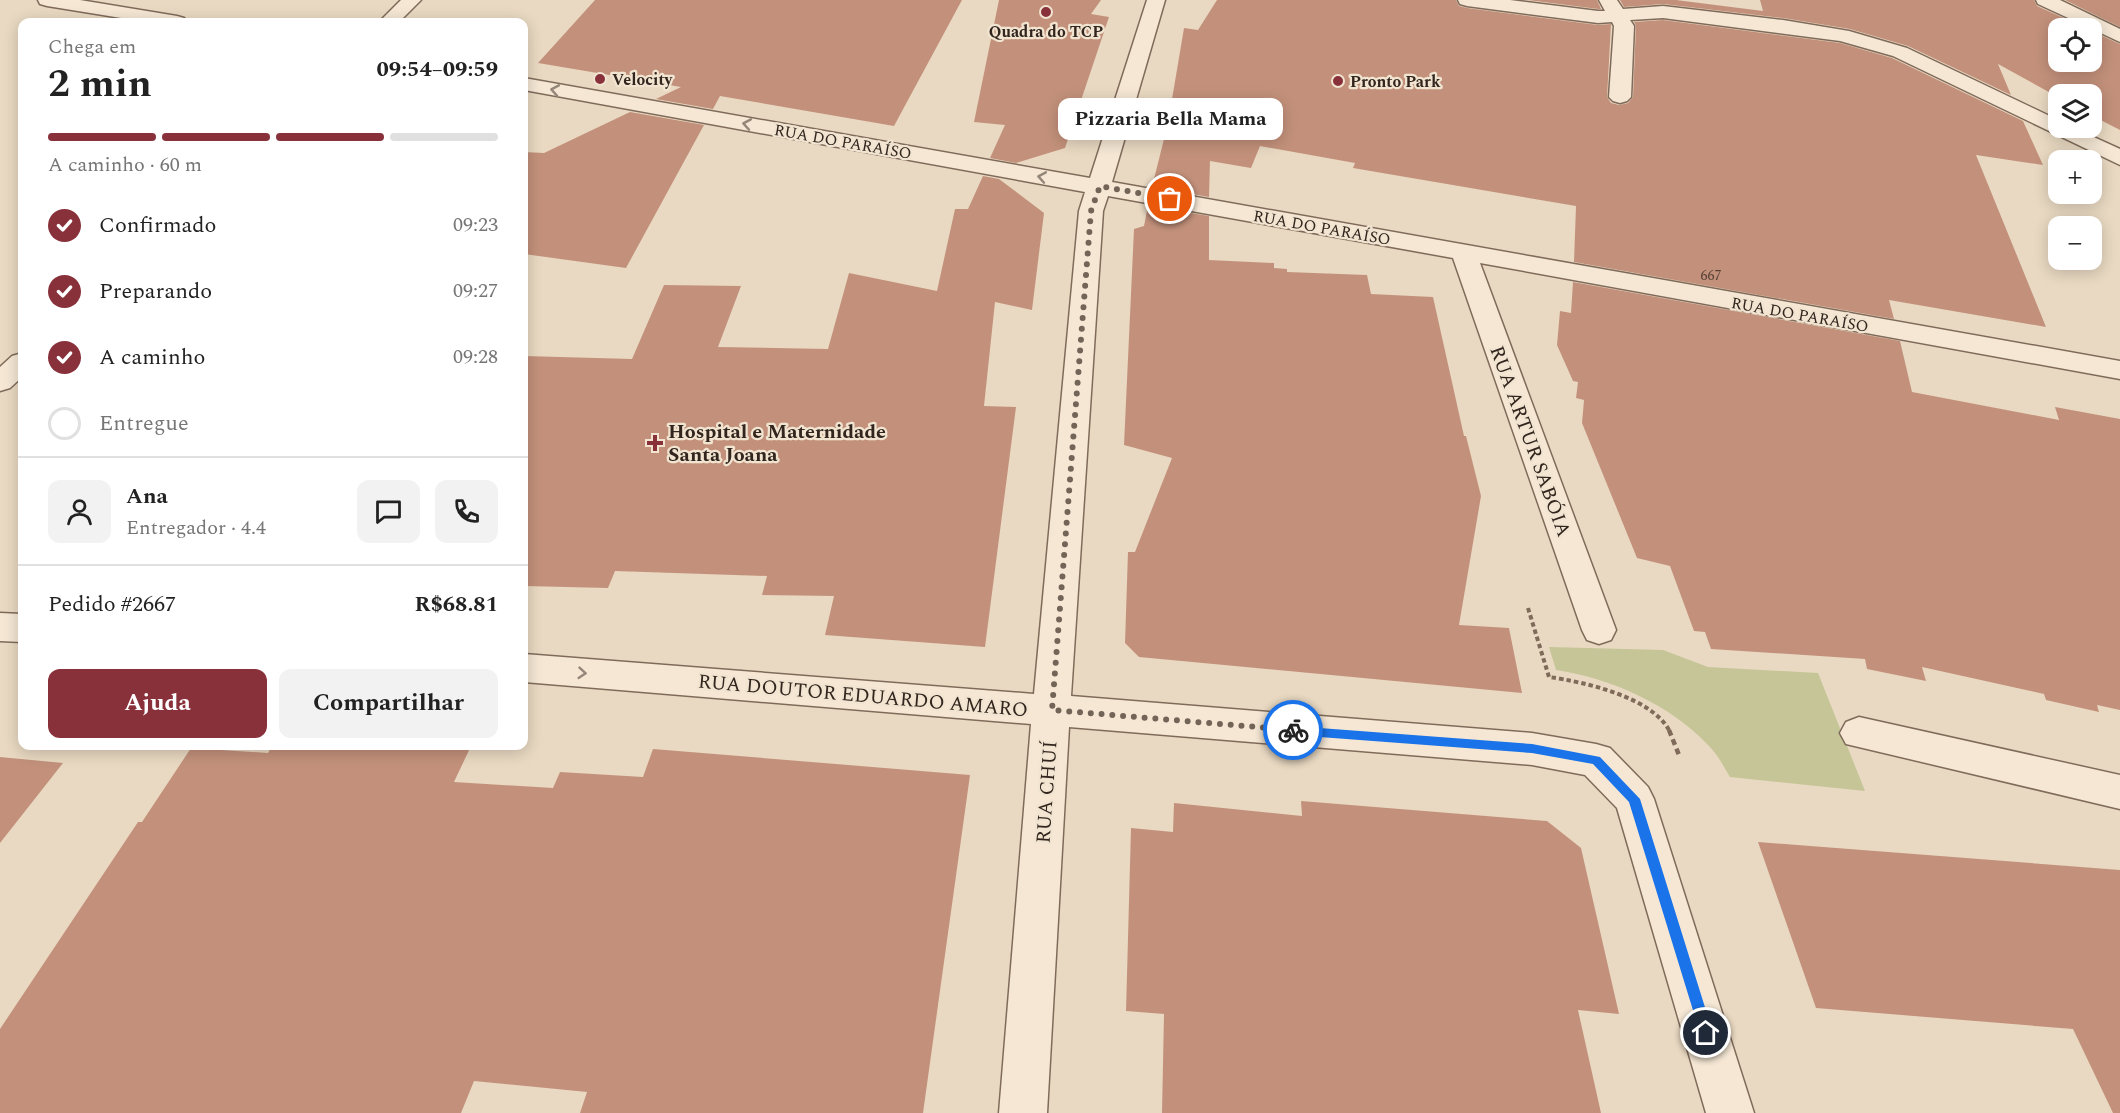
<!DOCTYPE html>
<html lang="pt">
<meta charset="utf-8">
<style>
:root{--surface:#fff;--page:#f2f2f2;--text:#222;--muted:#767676;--line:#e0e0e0;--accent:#89313b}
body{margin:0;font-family:Spectral,serif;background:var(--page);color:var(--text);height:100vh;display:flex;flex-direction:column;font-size:22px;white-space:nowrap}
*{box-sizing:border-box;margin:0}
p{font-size:20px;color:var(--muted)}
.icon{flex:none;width:33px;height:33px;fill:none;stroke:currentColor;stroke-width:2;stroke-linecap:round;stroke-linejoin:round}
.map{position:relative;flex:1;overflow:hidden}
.side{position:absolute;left:18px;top:18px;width:510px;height:732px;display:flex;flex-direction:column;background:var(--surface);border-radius:12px;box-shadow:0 3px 15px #0003}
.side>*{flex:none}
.buttons{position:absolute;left:2048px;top:18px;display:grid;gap:12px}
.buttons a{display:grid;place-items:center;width:54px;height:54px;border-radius:12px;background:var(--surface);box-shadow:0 3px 15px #0003;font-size:30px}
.pin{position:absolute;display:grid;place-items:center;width:51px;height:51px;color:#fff;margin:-26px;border:3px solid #fff;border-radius:50%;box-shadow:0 2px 6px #0007}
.courier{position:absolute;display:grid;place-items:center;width:60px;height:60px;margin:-30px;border:4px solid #1a73e8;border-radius:50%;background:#fff;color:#222;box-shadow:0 2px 8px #0007}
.bubble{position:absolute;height:42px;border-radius:12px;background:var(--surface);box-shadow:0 3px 15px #0003;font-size:20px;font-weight:700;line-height:42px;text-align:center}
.overview em{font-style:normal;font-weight:700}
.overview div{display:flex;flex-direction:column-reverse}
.overview{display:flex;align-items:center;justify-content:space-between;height:102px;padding:0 30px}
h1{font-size:39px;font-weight:700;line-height:45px}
.bar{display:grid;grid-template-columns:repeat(4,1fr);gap:9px 6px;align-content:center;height:72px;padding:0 30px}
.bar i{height:8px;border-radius:4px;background:var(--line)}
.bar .current{background:var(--accent)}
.bar p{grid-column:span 4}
.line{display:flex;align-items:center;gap:15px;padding:0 30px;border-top:2px solid var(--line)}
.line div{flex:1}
.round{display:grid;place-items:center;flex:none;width:63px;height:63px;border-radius:12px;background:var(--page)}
ol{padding:0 30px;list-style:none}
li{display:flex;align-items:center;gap:18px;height:66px}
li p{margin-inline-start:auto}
li .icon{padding:6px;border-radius:50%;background:var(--accent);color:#fff;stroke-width:4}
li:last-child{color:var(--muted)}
li i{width:33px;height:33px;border:3px solid var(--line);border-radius:50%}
.cta{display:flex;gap:12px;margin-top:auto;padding:12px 30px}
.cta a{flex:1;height:69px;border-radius:12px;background:var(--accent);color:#fff;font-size:24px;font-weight:700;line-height:69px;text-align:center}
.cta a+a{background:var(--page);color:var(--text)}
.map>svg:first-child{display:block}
.green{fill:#c5c597}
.building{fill:#c3917b}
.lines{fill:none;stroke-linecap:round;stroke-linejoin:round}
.minor-casing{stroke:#806b5b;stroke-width:3}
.path-far1{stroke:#806b5b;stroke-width:4;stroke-dasharray:4.5 3;stroke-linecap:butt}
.path{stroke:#806b5b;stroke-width:4.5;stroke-dasharray:6 4;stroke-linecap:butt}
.minor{fill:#f5e7d4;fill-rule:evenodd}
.oneway{stroke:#948679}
.route{fill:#1a73e8}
.done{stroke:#726457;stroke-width:6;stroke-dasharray:0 10.8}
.poi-dot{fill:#89313b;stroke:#f1e4d0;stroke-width:2}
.labels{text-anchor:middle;stroke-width:4.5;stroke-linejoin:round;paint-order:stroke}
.far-number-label{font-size:14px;fill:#564035}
.far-poi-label{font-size:16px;font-weight:bold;fill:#32251e;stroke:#f1e4d0;text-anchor:start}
.far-street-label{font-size:16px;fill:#32251e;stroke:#f1e4d0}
.poi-label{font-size:20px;font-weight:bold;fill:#32251e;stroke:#f1e4d0;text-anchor:start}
.street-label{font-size:20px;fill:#32251e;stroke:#f1e4d0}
</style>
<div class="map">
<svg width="2120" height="1113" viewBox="0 0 2120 1113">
<rect width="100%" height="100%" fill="#e9d9c2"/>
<path class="green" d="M1549,647L1663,650L1708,667L1818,673L1865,791L1730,777C1724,767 1718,755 1709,746C1671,705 1611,678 1556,670Z"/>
<path class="building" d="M595,0H962L894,126L720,96L713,109L656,99L681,87L538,63Z
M999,0H1101L1091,14L1109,17L1065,148L1016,163L990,158L1005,125L974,122Z
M1217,0H1456L1459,6L1467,8L1598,25L1611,24L1607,97L1611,103L1619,105L1628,103L1633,97L1636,26L1634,22L1663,20L1840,43L1892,58L2023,121L2043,165L1976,155L2046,327L1889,300L1894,319L1574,262L1576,206L1353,168L1355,163L1260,146L1251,168L1210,161L1209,197L1152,187L1168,123L1184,28L1198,30Z
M1528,0H1597L1601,9H1598Z
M1620,0H1676L1763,11L1760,0H2034L2037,6L2086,28H2058V62H2091V31L2120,44V130L2091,115V94H2058V97L1998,64L2011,95L1908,46L1850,29L1783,18L1663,4L1624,7Z
M2065,0H2120V27Z
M630,112L704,125L626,268L524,254V152L544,153Z
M983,176L999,179L1044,213L1032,310L995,302L984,406L1016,407L985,647L825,635L834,596L762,595L767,576L615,571L608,588L524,586V356L632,359L664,285L741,286L718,347L828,349L849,273L937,291L955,209H968Z
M1148,206L1209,216V260L1274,263V268L1287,269V272L1367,275L1371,294L1433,297L1464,436H1466L1481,496L1459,625L1509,628L1522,693L1139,657L1125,643L1128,552H1135L1172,458L1124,445L1134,229L1144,226Z
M1573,282L1900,341L1912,392L2059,420L2055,407L2120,419V710L2097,705L2099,712L2046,700L2044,694L1922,667L1926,681L1867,669L1865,659L1711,649L1705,632L1694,631L1670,566L1637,558L1582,423L1584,400L1576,398L1578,382L1573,381L1557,345L1560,311L1571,313Z
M272,746H471L454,782L553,788L560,772L643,777L653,749L970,775L923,1113H580L587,1092L474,1081L461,1113H0V1029L138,822H142L191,748L268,753Z
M0,757L63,763L0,843Z
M1301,801L1547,821L1581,848L1619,1014L1578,1010L1601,1113H1162L1164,1014L1126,1011L1131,828L1173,832L1174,803L1302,816Z
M1758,842L2120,870V1113H2113L2073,1029L1816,1008Z"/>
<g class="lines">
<defs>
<path id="minor" d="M38,0H80L177,16L184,18L187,22H146L47,6L40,4Z
M401,0H421L399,22H379Z
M1147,0H1165L1112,182L2120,361V379L1480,263L1616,630L1611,640L1599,644L1587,640L1582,630L1453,258L1108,196L1103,211L1071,696L1532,733L1596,744L1610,748L1648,787L1654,799L1754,1113H1706L1617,808L1585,775L1532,765L1069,727L1047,1113H999L1031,724L524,682V654L1034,694L1079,211L1085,192L524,90V78L1090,178Z
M1458,0H1510L1598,11H1605L1599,0H1617L1623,9L1663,6L1783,20L1849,31L1907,48L2058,120V128H2074L2120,149V165L1893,56L1840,41L1663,18L1630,20L1634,26L1631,97L1627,101L1620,103L1613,101L1609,97L1614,26L1612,22L1598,23L1467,6L1460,4Z
M2036,0H2060L2120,29V42L2038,4Z
M22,353V377L10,388L0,391V367L12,356Z
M0,613L22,614V642L0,641Z
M1859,717L2120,775V809L1846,744L1840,733L1846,722Z"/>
</defs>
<use href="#minor" class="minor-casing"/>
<path class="path-far1" d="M1528,608L1549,677C1584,682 1653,697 1670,732"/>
<path class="path" d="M1669,730L1679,755"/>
<use href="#minor" class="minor"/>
</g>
<defs><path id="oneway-chevron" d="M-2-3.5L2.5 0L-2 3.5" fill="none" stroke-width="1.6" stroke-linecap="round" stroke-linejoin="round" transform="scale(1.5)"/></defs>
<g class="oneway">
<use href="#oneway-chevron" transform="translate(555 90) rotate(-170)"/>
<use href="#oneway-chevron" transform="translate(747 124) rotate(-170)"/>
<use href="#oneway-chevron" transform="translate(1042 177) rotate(-170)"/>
<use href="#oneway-chevron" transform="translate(582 673) rotate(5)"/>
</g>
<path class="route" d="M1293,726L1532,744L1600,757L1640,799L1713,1033L1711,1038L1706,1040L1702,1038L1700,1033L1629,802L1593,764L1532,753L1293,735L1287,730Z"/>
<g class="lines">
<path class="done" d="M1170,199L1100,186L1091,211L1052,710L1293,730"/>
</g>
<g class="poi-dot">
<circle cx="1046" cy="12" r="6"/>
<circle cx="600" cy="79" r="6"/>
<circle cx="1338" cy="81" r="6"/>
<path d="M652 434h6v6h6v6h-6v6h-6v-6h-6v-6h6z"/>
</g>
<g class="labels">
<g class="far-number-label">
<text x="1711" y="280">667</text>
</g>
<g class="far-poi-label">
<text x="1046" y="37" text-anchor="middle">Quadra do TCP</text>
<text x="612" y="85">Velocity</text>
<text x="1350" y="87">Pronto Park</text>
</g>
<g class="far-street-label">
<text transform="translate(843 141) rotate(10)" y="6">RUA DO PARAÍSO</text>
<text transform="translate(1322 227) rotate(10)" y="6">RUA DO PARAÍSO</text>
<text transform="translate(1800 314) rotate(10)" y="6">RUA DO PARAÍSO</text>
</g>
<g class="poi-label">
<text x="668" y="438">Hospital e Maternidade<tspan x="668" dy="23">Santa Joana</tspan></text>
</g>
<g class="street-label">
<text transform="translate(1531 441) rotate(70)" y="7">RUA ARTUR SABÓIA</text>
<text transform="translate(863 695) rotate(5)" y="7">RUA DOUTOR EDUARDO AMARO</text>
<text transform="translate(1046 792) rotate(-86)" y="7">RUA CHUÍ</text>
</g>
</g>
</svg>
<div class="buttons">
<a><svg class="icon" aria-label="locate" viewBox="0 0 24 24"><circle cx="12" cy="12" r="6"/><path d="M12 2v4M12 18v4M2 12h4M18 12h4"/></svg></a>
<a><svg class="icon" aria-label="layers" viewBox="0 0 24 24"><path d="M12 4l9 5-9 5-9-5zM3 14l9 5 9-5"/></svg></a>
<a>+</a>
<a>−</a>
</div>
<div class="pin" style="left:1170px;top:199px;background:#ea580c"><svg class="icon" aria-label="bag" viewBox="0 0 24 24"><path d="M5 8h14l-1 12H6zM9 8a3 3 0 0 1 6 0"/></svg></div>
<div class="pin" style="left:1706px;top:1033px;background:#1f2937"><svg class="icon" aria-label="home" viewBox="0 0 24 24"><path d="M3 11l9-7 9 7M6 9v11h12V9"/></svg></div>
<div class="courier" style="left:1293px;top:730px"><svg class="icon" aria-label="bike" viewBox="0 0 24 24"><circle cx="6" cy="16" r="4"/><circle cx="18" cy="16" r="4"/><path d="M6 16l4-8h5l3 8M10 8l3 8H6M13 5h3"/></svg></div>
<div class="bubble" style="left:1058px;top:98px;width:225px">Pizzaria Bella Mama</div>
<section class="side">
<div class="overview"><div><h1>2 min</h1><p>Chega em</p></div><em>09:54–09:59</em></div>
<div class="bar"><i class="current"></i><i class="current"></i><i class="current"></i><i></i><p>A caminho · 60 m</p></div>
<ol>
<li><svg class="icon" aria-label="check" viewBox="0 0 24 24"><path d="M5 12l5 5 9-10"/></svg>Confirmado<p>09:23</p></li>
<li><svg class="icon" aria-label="check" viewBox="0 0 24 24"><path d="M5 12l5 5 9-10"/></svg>Preparando<p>09:27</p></li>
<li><svg class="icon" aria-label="check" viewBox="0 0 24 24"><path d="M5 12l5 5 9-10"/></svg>A caminho<p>09:28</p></li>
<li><i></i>Entregue</li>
</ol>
<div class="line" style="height:108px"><a class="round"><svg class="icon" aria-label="person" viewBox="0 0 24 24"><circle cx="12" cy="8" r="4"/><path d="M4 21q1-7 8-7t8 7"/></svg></a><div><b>Ana</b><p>Entregador · 4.4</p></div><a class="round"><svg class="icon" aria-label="chat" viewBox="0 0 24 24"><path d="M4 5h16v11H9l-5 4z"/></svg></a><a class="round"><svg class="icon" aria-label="phone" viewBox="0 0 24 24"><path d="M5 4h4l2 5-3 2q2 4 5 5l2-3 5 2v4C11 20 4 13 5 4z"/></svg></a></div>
<div class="line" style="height:78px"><div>Pedido #2667</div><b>R$68.81</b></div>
<div class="cta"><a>Ajuda</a><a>Compartilhar</a></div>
</section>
</div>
